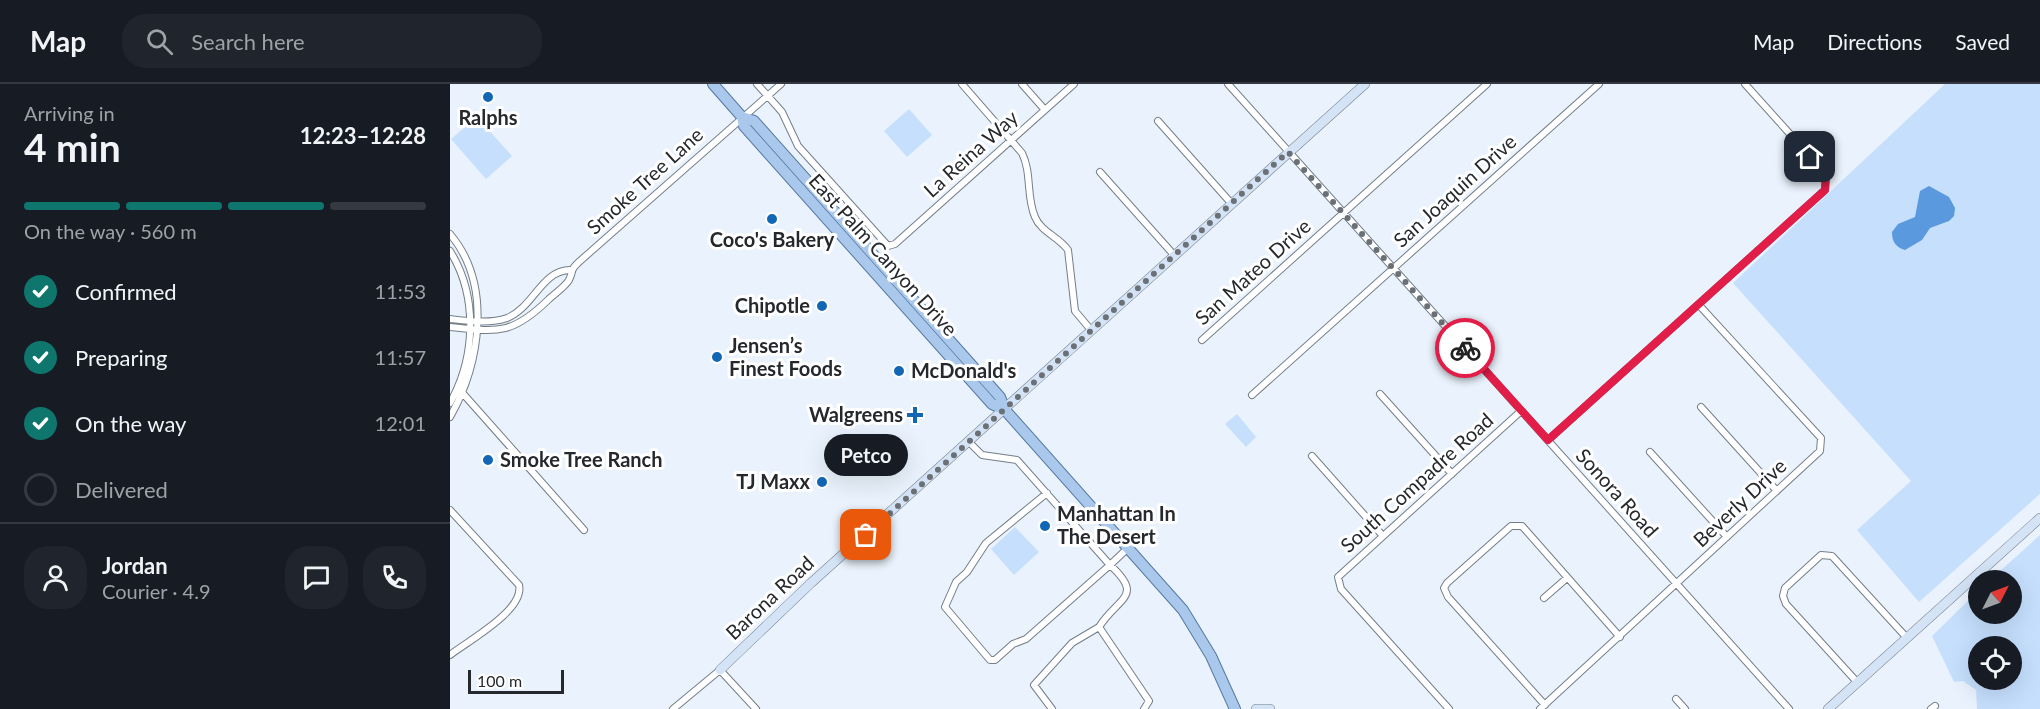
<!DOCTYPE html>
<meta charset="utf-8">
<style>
:root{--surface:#171b24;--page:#20242c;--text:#f1f3f6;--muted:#9ea1a6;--line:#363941;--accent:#0f766e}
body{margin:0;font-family:Lato,sans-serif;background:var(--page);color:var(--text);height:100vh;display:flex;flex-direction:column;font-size:22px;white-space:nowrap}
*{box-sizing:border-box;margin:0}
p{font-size:20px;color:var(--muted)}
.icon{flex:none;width:33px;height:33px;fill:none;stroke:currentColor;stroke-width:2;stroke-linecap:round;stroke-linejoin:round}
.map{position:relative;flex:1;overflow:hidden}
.panel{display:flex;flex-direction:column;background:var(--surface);width:450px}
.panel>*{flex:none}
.needle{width:39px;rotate:48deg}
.fabs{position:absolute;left:1518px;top:486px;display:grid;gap:12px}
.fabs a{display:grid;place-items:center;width:54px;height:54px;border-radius:50%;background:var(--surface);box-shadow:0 6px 24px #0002;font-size:30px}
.scale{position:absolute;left:18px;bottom:15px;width:96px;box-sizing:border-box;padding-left:6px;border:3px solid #25292d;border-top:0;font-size:16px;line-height:21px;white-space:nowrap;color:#25292d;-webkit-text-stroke:4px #fff;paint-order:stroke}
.pin{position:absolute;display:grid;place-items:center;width:51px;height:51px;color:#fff;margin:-26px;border-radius:12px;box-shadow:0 3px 9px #0006}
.courier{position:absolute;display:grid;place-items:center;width:60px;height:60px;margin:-30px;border:4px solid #e11d48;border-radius:50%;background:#fff;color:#222;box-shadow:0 2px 8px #0007}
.bubble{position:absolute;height:42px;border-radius:21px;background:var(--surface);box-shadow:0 6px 24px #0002;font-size:20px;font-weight:700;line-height:42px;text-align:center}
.head em{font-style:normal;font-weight:700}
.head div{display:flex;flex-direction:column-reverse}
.head{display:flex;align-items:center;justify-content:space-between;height:102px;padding:0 24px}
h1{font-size:39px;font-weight:700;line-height:45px}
.bar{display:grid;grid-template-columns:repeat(4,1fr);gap:9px 6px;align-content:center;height:72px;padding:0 24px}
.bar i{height:8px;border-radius:4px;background:var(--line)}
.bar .selected{background:var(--accent)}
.bar p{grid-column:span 4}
.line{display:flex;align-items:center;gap:15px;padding:0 24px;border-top:2px solid var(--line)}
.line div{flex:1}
.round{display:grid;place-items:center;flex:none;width:63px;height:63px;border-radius:24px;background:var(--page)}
ol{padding:0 24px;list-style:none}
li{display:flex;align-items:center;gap:18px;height:66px}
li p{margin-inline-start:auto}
li .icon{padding:6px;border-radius:50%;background:var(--accent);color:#fff;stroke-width:4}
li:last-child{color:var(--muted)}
li i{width:33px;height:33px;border:3px solid var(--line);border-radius:50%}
header{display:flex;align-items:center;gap:36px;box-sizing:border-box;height:84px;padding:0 30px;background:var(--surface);border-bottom:2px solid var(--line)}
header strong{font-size:28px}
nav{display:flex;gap:33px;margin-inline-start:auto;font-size:21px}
.search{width:420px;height:54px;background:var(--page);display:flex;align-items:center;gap:15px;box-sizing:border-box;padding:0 21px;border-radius:24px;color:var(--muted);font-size:22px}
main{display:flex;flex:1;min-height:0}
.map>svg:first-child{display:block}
.green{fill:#c5dffd;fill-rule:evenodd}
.water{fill:#5a99de}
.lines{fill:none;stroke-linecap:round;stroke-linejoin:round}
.street-casing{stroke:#747e89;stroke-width:8}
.secondary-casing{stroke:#747e89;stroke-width:10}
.primary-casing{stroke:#5578a0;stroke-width:12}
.street{stroke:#fff;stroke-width:6}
.secondary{stroke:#d4e3f5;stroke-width:9}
.primary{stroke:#a9c8eb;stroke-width:10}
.done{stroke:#6a7076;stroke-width:6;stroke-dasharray:0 10.8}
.route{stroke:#e11d48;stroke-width:8}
.poi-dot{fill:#1267b5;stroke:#fff;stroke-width:2}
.labels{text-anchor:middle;stroke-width:6;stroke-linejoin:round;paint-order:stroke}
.poi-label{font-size:20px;font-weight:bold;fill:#25292d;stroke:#fff;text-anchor:start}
.street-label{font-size:20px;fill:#25292d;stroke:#fff}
</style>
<header>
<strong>Map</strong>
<div class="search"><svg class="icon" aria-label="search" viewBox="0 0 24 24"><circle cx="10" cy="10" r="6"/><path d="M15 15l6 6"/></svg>Search here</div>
<nav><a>Map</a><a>Directions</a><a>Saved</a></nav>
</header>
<main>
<section class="panel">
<div class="head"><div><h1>4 min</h1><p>Arriving in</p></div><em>12:23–12:28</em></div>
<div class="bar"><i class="selected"></i><i class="selected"></i><i class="selected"></i><i></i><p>On the way · 560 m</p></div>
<ol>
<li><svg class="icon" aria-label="check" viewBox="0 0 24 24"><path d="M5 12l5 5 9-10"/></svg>Confirmed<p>11:53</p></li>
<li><svg class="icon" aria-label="check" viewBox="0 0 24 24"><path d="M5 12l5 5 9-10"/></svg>Preparing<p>11:57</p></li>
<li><svg class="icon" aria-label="check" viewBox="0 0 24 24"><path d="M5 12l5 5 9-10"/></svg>On the way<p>12:01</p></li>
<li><i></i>Delivered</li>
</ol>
<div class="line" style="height:108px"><a class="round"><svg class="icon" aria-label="person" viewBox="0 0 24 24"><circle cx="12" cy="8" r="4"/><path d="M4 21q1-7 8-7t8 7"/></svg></a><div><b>Jordan</b><p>Courier · 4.9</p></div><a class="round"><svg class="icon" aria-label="chat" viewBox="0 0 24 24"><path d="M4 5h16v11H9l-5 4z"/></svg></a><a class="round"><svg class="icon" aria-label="phone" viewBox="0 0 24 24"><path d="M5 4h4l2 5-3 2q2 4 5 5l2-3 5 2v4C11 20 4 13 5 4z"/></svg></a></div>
</section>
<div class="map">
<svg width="1590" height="625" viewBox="0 0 1590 625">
<rect width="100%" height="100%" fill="#eaf3fd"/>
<path class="green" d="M1495,0H1590V410L1469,518L1407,446L1461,397L1283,199Z
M459,25L482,51L457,73L434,47Z
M27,33L62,72L36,95L1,55Z
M787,330L806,353L796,363L775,340Z
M565,443L589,468L564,491L541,465Z
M1590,451V625H1527L1526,606L1513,597L1504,598L1482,552L1528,507V530H1562V496H1540ZM1528,562H1562V596H1528Z"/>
<path class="water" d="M1479,102L1499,113L1505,124L1504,132L1499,137L1480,144L1472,156L1455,166C1445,163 1442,157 1442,148L1448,140L1465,133L1470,107Z"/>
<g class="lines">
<defs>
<path id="street" d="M307,0L332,28L348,62L438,162L445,160L624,0
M512,0L572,69C582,89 576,113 585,133C591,148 609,153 618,166L625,227L641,246
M572,0L595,26
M778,0L1339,625
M708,37L781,119
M650,88L724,171
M0,150C43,201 30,280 0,333
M0,167C28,212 26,273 0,319
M0,235C18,237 40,240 57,234C83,224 92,186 120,186
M0,243C48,248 62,251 98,216C104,210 115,203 119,196C124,186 119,187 130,177L331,0
M752,256L1037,0
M8,304L134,446
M930,310L1002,390
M802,311L1149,0
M1251,323L1327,407
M1098,356L1375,106L1376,90L1295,0
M519,358L532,371L567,376L660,481L678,464
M1200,368L1277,453
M862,372L933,452
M597,409L536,459L517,488L506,498L495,523L540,576H545L563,560L576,555L660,481C695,513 668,513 649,543
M0,426L69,501C75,526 18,557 0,571
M1094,514L1117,494
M1407,598L1336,520L1333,512L1335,504L1371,471L1382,472L1457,554
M1226,615L1235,625
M1095,621L998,513L994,504L997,499L1061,442H1072L1170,553
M223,625L270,586L306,625
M602,625L584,601L622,559L649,543L699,617L694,625
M999,625L891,505L888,493L1071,327
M1090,625L1370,367L1371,354L1249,221
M1481,625L1485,622"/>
<path id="secondary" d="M270,586L361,499L915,0
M806,625H820
M1378,625L1590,434"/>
<path id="primary" d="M263,0L292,33L304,37L550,313L555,326L733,526L761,572L785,625
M292,33L294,42L542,320L555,326"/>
</defs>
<use href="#street" class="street-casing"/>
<use href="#secondary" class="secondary-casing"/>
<use href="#primary" class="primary-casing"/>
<use href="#street" class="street"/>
<use href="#secondary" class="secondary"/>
<use href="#primary" class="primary"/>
</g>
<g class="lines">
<path class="done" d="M416,451L838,68L1015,264"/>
<path class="route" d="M1015,264L1098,356L1375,106L1376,90L1360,73"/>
</g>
<g class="poi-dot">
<circle cx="38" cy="13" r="6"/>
<circle cx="322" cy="135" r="6"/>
<circle cx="372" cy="222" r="6"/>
<circle cx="267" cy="273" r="6"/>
<circle cx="449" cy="287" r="6"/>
<path d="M462 322h6v6h6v6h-6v6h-6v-6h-6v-6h6z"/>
<circle cx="38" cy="376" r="6"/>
<circle cx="372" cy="398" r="6"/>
<circle cx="595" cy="442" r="6"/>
</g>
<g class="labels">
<g class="poi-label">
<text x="38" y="41" text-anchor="middle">Ralphs</text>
<text x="322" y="163" text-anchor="middle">Coco's Bakery</text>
<text x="360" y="229" text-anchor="end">Chipotle</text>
<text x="279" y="269">Jensen’s<tspan x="279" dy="23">Finest Foods</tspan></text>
<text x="461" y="294">McDonald's</text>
<text x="453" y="338" text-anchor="end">Walgreens</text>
<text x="50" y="383">Smoke Tree Ranch</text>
<text x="360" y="405" text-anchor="end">TJ Maxx</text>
<text x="607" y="437">Manhattan In<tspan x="607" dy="23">The Desert</tspan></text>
</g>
<g class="street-label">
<text transform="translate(521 70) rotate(-42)" y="7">La Reina Way</text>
<text transform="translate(195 97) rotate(-42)" y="7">Smoke Tree Lane</text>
<text transform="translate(1005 107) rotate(-42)" y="7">San Joaquin Drive</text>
<text transform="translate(433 171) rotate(48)" y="7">East Palm Canyon Drive</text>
<text transform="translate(803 188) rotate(-42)" y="7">San Mateo Drive</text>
<text transform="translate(967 399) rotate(-42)" y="7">South Compadre Road</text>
<text transform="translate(1167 409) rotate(48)" y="7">Sonora Road</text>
<text transform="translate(1290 419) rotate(-43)" y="7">Beverly Drive</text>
<text transform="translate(320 514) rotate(-43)" y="7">Barona Road</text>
</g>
</g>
</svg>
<div class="fabs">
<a><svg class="needle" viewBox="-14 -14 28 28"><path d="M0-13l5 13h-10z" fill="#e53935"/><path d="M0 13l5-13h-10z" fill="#9ea1a6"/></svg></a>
<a><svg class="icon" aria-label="locate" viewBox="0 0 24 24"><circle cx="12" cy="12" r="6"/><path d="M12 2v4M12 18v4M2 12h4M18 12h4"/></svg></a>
</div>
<div class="scale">100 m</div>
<div class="pin" style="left:416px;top:451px;background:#ea580c"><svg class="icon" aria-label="bag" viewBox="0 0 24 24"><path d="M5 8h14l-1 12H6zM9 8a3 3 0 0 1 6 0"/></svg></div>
<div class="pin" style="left:1360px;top:73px;background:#1f2937"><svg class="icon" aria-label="home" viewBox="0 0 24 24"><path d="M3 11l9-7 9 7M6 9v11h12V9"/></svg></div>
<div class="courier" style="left:1015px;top:264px"><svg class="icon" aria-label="bike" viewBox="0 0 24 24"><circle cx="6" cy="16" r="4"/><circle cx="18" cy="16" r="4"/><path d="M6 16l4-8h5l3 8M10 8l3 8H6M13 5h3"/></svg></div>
<div class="bubble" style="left:374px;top:350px;width:84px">Petco</div>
</div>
</main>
